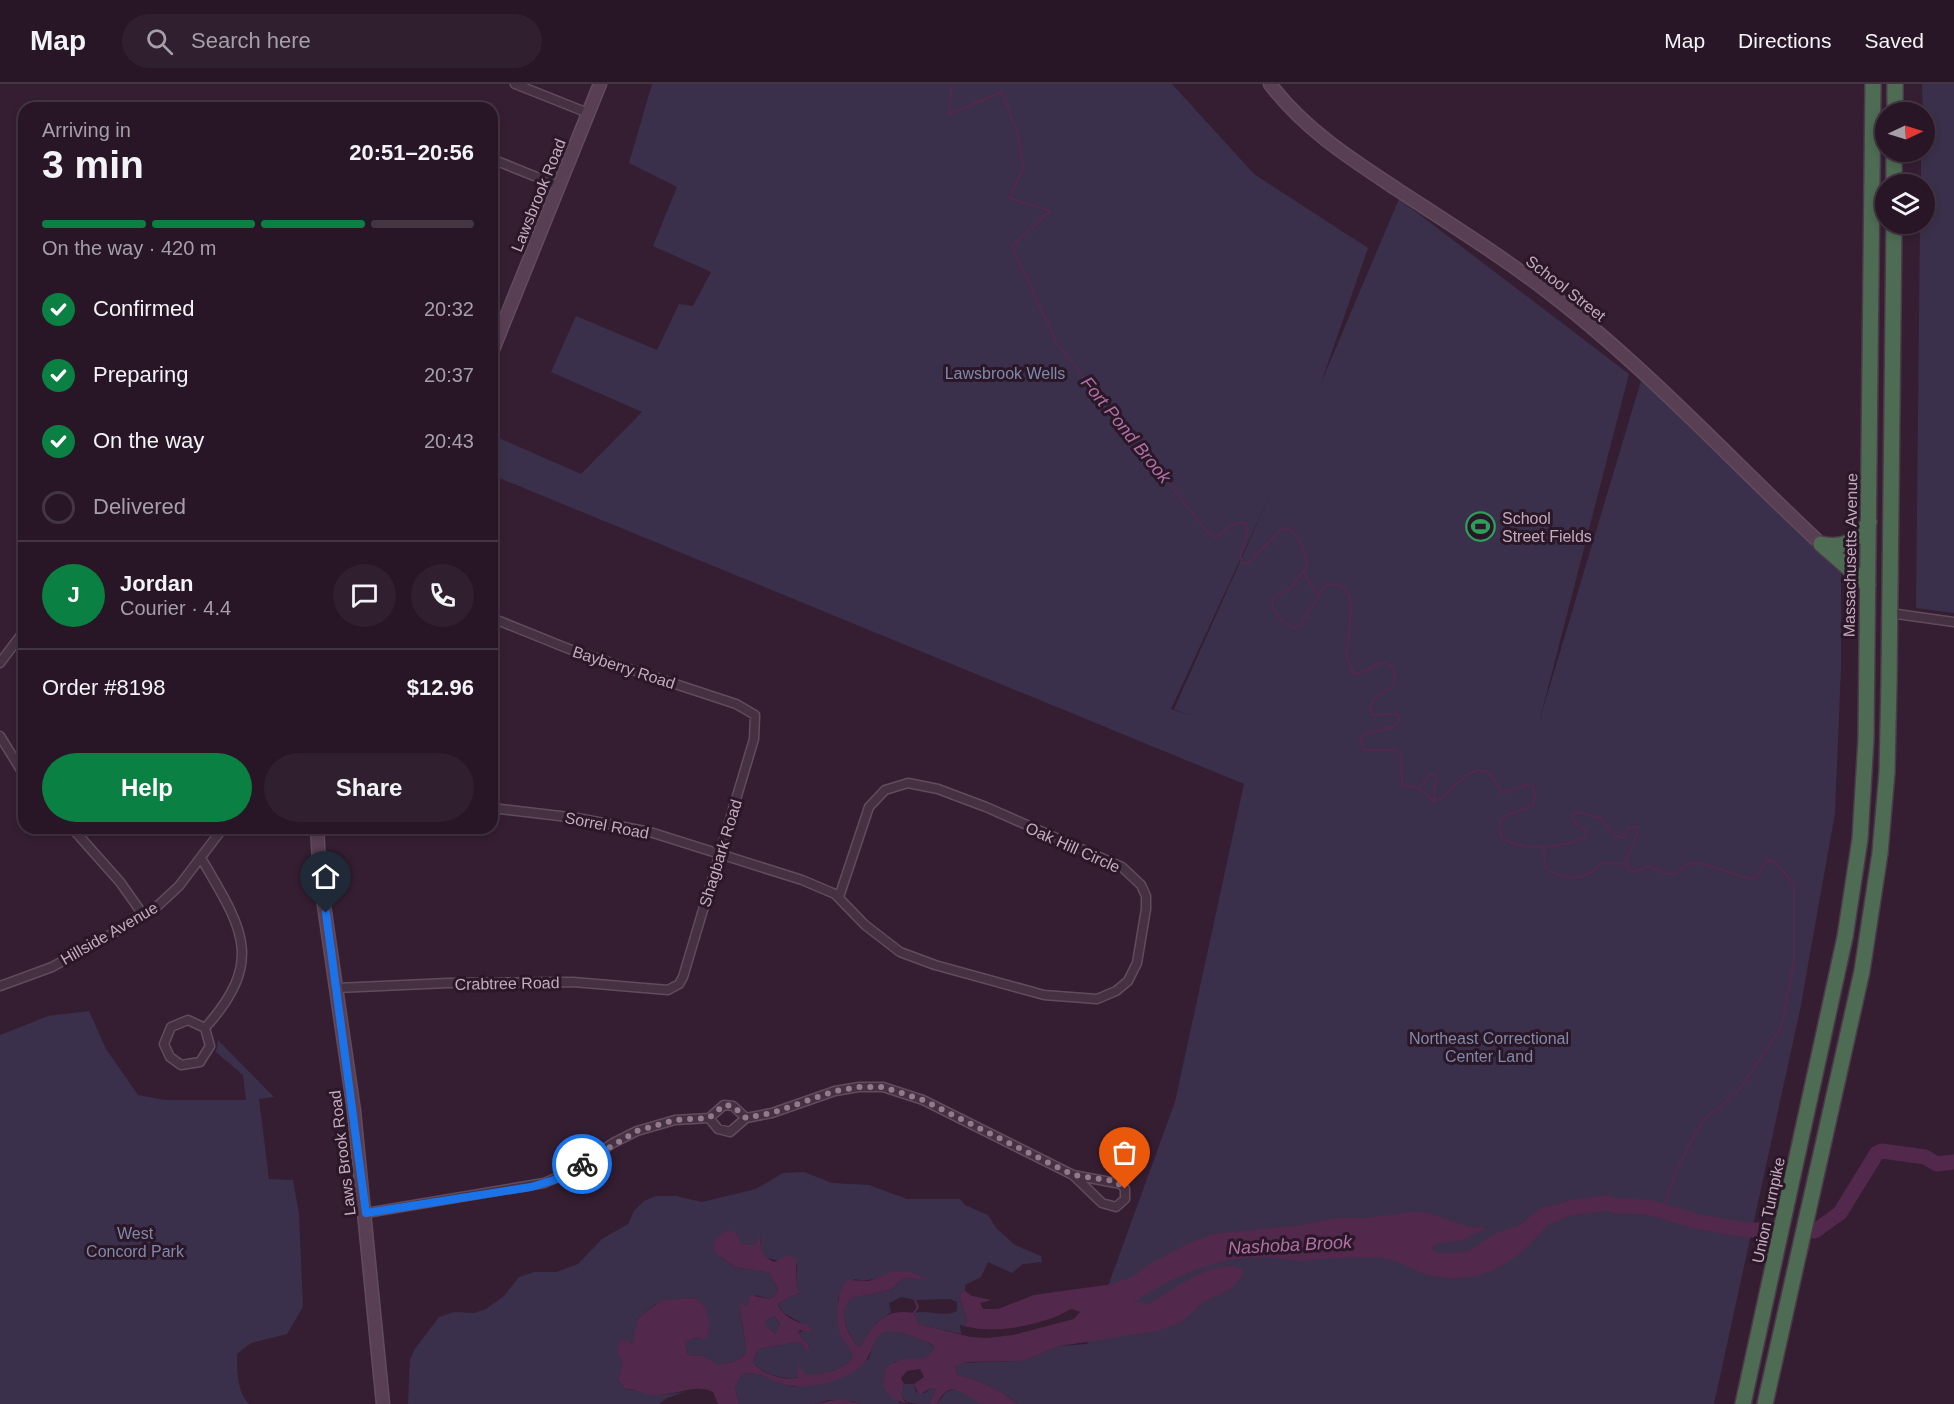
<!DOCTYPE html>
<meta charset="utf-8">
<style>
:root{--surface:#281626;--page:#301f2e;--text:#f1f3f6;--muted:#a59fa7;--line:#443543;--accent:#0b8043}
body{margin:0;font-family:Arial,sans-serif;background:var(--page);color:var(--text);height:100vh;display:flex;flex-direction:column;font-size:22px;white-space:nowrap}
*{box-sizing:border-box;margin:0}
p{font-size:20px;color:var(--muted)}
.icon{flex:none;width:33px;height:33px;fill:none;stroke:currentColor;stroke-width:2;stroke-linecap:round;stroke-linejoin:round}
.map{position:relative;flex:1;overflow:hidden}
.details{position:absolute;left:18px;top:18px;width:480px;height:732px;display:flex;flex-direction:column;background:var(--surface);border-radius:18px;box-shadow:0 3px 9px #0003,0 0 0 2px var(--line)}
.details>*{flex:none}
.needle{width:39px;rotate:86deg}
.controls{position:absolute;left:1875px;top:18px;display:grid;gap:12px}
.controls a{display:grid;place-items:center;width:60px;height:60px;border-radius:50%;background:var(--surface);box-shadow:0 3px 9px #0003,0 0 0 2px var(--line);font-size:30px}
.pin{position:absolute;display:grid;place-items:center;width:51px;height:51px;color:#fff;margin:-62px -26px;border-radius:50% 50% 50% 0;rotate:-45deg;box-shadow:0 0 6px #0007}
.pin .icon{rotate:45deg}
.courier{position:absolute;display:grid;place-items:center;width:60px;height:60px;margin:-30px;border:4px solid #1a73e8;border-radius:50%;background:#fff;color:#222;box-shadow:0 2px 8px #0007}
.head em{font-style:normal;font-weight:600}
.head div{display:flex;flex-direction:column-reverse}
.head{display:flex;align-items:center;justify-content:space-between;height:102px;padding:0 24px}
h1{font-size:39px;font-weight:600;line-height:45px}
.bar{display:grid;grid-template-columns:repeat(4,1fr);gap:9px 6px;align-content:center;height:72px;padding:0 24px}
.bar i{height:8px;border-radius:4px;background:var(--line)}
.bar .on{background:var(--accent)}
.bar p{grid-column:span 4}
.line{display:flex;align-items:center;gap:15px;padding:0 24px;border-top:2px solid var(--line)}
.line div{flex:1}
.round{display:grid;place-items:center;flex:none;width:63px;height:63px;border-radius:32px;background:var(--page)}
ol{padding:0 24px;list-style:none}
li{display:flex;align-items:center;gap:18px;height:66px}
li p{margin-inline-start:auto}
li .icon{padding:6px;border-radius:50%;background:var(--accent);color:#fff;stroke-width:4}
li:last-child{color:var(--muted)}
li i{width:33px;height:33px;border:3px solid var(--line);border-radius:50%}
.button{display:flex;gap:12px;margin-top:auto;padding:12px 24px}
.button a{flex:1;height:69px;border-radius:36px;background:var(--accent);color:#fff;font-size:24px;font-weight:600;line-height:69px;text-align:center}
.button a+a{background:var(--page);color:var(--text)}
header{display:flex;align-items:center;gap:36px;box-sizing:border-box;height:84px;padding:0 30px;background:var(--surface);border-bottom:2px solid var(--line)}
header strong{font-size:28px}
nav{display:flex;gap:33px;margin-inline-start:auto;font-size:21px}
.search{width:420px;height:54px;background:var(--page);display:flex;align-items:center;gap:15px;box-sizing:border-box;padding:0 21px;border-radius:33px;color:var(--muted);font-size:22px}
.map>svg:first-child{display:block}
.green{fill:#3a304b;fill-rule:evenodd}
.water{fill:#52284c;fill-rule:evenodd}
.lines{fill:none;stroke-linecap:round;stroke-linejoin:round}
.stream{stroke:#52284c;stroke-width:2}
.river{stroke:#52284c;stroke-width:15}
.street-casing{stroke:#614c5d;stroke-width:11}
.secondary-casing{stroke:#614c5d;stroke-width:15}
.highway-casing{stroke:#4d394a;stroke-width:18}
.street{stroke:#463143;stroke-width:8}
.secondary{stroke:#593f54;stroke-width:12}
.highway{stroke:#4d6c53;stroke-width:15}
.done{stroke:#92798e;stroke-width:6;stroke-dasharray:0 10.8}
.route{stroke:#1a73e8;stroke-width:8}
.labels{text-anchor:middle;stroke-width:6;stroke-linejoin:round;paint-order:stroke}
.street-label{font-size:16px;fill:#c4aabf;stroke:#2a1727}
.park-label{font-size:16px;fill:#8189a9;stroke:#2a1727}
.poi-label{font-size:16px;fill:#c4aabf;stroke:#2a1727;text-anchor:start}
.water-label{font-size:18px;font-style:italic;fill:#ae71a5;stroke:#2a1727}
</style>
<header>
<strong>Map</strong>
<div class="search"><svg class="icon" aria-label="search" viewBox="0 0 24 24"><circle cx="10" cy="10" r="6"/><path d="M15 15l6 6"/></svg>Search here</div>
<nav><a>Map</a><a>Directions</a><a>Saved</a></nav>
</header>
<div class="map">
<svg width="1954" height="1320" viewBox="0 0 1954 1320">
<rect width="100%" height="100%" fill="#351e32"/>
<path class="green" d="M652,0H1172L1254,90L1368,164L1321,299L1399,115L1629,290L1540,635L1643,290L1841,478V583L1835,729L1800,926L1714,1320H1017C1001,1305 977,1295 957,1291L955,1282L959,1279L1021,1277L1060,1262L1087,1260L1175,1018L1244,700L492,391V351L581,390L642,328L551,288L576,232L657,266L679,220L693,222L711,188L653,162L677,103L629,79ZM1270,411L1174,625L1189,631L1171,625Z
M1922,0H1954V529L1916,524L1920,140H1924V100H1921V68H1924Z
M89,927L106,965L138,1011L165,1016H246L243,991L216,968L218,956L274,1013L259,1015L269,1095L293,1096L299,1130L303,1223L287,1250L251,1259L237,1270C237,1286 237,1308 249,1320H0V951L48,932Z
M804,1088L832,1099L869,1101L907,1115H960L965,1121L988,1131L997,1145L1015,1161L1041,1172L1042,1178L1023,1180L1012,1189L988,1178L981,1193L965,1201V1207L959,1210L967,1237L964,1242L960,1241L961,1250L917,1240L914,1229C929,1225 943,1234 957,1227V1218L950,1215L915,1216L901,1213L889,1219L891,1228L877,1238L859,1264C849,1251 836,1229 851,1214L890,1206L904,1194L924,1195C889,1178 881,1202 854,1195L838,1214L839,1231L853,1273C846,1285 819,1293 805,1291L798,1281V1293C785,1297 761,1289 753,1278L758,1265L800,1258L810,1268L808,1260L798,1249L805,1246V1241L784,1229L778,1220L798,1209L801,1211L797,1203V1180L766,1174L761,1165L760,1152L755,1161L743,1162L736,1149L721,1173L735,1183L769,1189L778,1205L776,1210L770,1215L756,1211L747,1222L741,1220C739,1236 746,1253 746,1270L736,1277L719,1281L704,1272L688,1271L685,1258L693,1254L700,1255L709,1244L703,1221L695,1214L656,1220L638,1234L634,1259L618,1296L625,1305L662,1311L685,1308L667,1314L659,1320H408L410,1276L414,1266L439,1233L454,1228L474,1229L486,1225L504,1212L519,1193L534,1188H556L578,1180L602,1155L628,1140L634,1127L644,1117L656,1112H676L702,1118L756,1105L783,1089Z
M774,1232L780,1241L775,1250L765,1242V1238Z
M889,1245L926,1257L935,1264L925,1274L894,1278L899,1319L906,1320H861L851,1317L828,1316L814,1320H739L735,1304L742,1290C760,1286 776,1299 794,1303L869,1275C873,1262 875,1250 889,1245Z
M904,1300H914L916,1308L925,1309L931,1304L936,1306L929,1320C913,1320 895,1320 904,1300Z
M952,1306H961L983,1320H937L946,1308Z"/>
<path class="water" d="M1564,1120C1532,1164 1490,1207 1429,1191C1413,1187 1399,1176 1382,1174C1365,1173 1341,1174 1323,1175C1316,1175 1308,1178 1301,1177C1287,1176 1274,1173 1260,1173C1212,1174 1173,1193 1134,1218L1148,1220C1171,1208 1214,1172 1242,1185L1243,1191L1231,1205L1205,1217L1181,1238L1157,1247L1060,1262L1022,1277L967,1278L955,1282L957,1291C977,1295 1001,1305 1017,1320C1007,1320 993,1320 983,1320C967,1315 951,1290 937,1320H929L936,1306L931,1304L919,1311L914,1300L924,1293L920,1285L907,1287L901,1294L904,1300C901,1309 900,1314 908,1320L892,1315L883,1302L886,1283L902,1275L925,1274L935,1264C929,1256 919,1256 911,1252C861,1233 885,1275 848,1291C831,1299 804,1306 786,1301C770,1297 759,1286 742,1290L735,1304L739,1320H718L713,1308C697,1299 676,1311 657,1311C644,1312 639,1305 625,1305L618,1296L623,1280L617,1267L619,1257L628,1256L632,1261L638,1234L662,1216L695,1214C708,1219 713,1244 706,1255L693,1254L685,1258L688,1271L704,1272L719,1281L736,1277L746,1270C746,1253 740,1237 740,1219L747,1222L750,1211L770,1215L776,1210L778,1205L769,1189L735,1183L715,1169L713,1163L716,1154L727,1146L736,1149L743,1161H755L760,1151C760,1164 762,1173 774,1178L788,1171L796,1175L797,1203L802,1212L798,1209L778,1220C782,1231 797,1240 808,1240L811,1245V1249L800,1246L798,1249L808,1260L811,1270L800,1258L758,1265L753,1278C760,1289 786,1298 798,1293L797,1279L805,1290C819,1293 846,1285 853,1273C851,1264 845,1260 841,1252C835,1238 836,1205 848,1196L869,1197L894,1187L911,1188L928,1196L904,1194L890,1206L852,1214C836,1228 848,1251 859,1264C875,1241 881,1224 914,1229L918,1240L971,1253L987,1254L1013,1251L1074,1235L1080,1228L1072,1225C1066,1227 1061,1231 1055,1233C1026,1243 994,1250 964,1242L967,1237L959,1210L965,1207L972,1212L992,1216L980,1219L983,1225H998L1034,1211L1113,1200L1134,1192L1148,1181L1187,1160L1213,1150L1303,1141L1335,1134H1366L1412,1128L1428,1129L1469,1143L1486,1144L1463,1156L1436,1160L1431,1165L1439,1169L1468,1168L1494,1150L1519,1141L1543,1123ZM774,1232L780,1240L775,1250L766,1242L765,1238Z
M841,1315L861,1320H814Z"/>
<g class="lines">
<path class="stream" d="M952,0L949,30L1002,8L1017,48L1024,82L1009,114L1050,127L1012,162L1056,258L1208,449L1215,454C1229,446 1230,436 1247,440C1249,454 1237,466 1242,479H1248L1282,445L1290,444L1302,461L1308,480L1291,504L1273,514L1272,523L1282,537L1294,544L1300,542L1325,501C1367,495 1345,551 1347,571C1348,577 1352,584 1354,590C1367,589 1376,577 1388,579L1395,587L1394,601L1373,616L1370,627L1374,631L1398,630L1399,637L1396,642L1365,650L1360,655L1364,666H1396L1401,671L1402,701L1419,704L1433,717C1451,715 1472,669 1492,693C1496,698 1498,704 1503,709L1526,701L1532,702L1535,713L1533,722L1509,730L1500,737L1501,752C1518,769 1567,764 1586,752L1585,746L1575,739L1572,731L1577,728L1601,734L1613,751L1624,754L1629,743H1638C1638,759 1624,769 1628,785L1634,788L1649,782L1666,790L1675,789L1689,780L1699,779L1751,795L1756,794L1767,776L1774,777L1794,800V878L1781,944L1736,1010L1703,1036L1679,1081L1662,1126
M1304,489L1318,512
M1419,704L1428,692L1433,690L1436,694L1434,716
M1543,762L1546,785C1569,798 1584,797 1602,779L1626,780
M914,1229L918,1223L915,1216"/>
<path class="river" d="M1541,1135L1570,1124L1606,1119L1617,1122L1648,1123L1699,1138L1746,1146H1772
M1815,1147L1840,1129L1877,1069L1882,1067L1925,1073L1937,1080L1954,1078"/>
<defs>
<path id="street" d="M515,0L588,29
M492,75L559,102
M1890,529L1954,538
M0,579L24,547
M0,652L24,691
M492,724L577,734L650,748L802,796L835,810L865,841L900,868L935,881L1044,911L1097,915L1116,907L1128,897L1137,879L1146,825V812L1141,801L1122,783L986,723L938,705L908,699L885,706L869,723L839,813
M72,744L120,798L144,832
M201,774C242,844 266,876 205,944L188,936L171,943L164,960L170,973L181,981L200,978L210,962L205,944
M0,902L52,883L151,828L179,802L223,744
M337,904L448,899L573,898L668,906L679,900L683,893L754,655L755,631L736,620L569,565L492,534
M709,1034L718,1045L730,1048L746,1034L772,1029L835,1007L859,1003H883L923,1016L1073,1091L1102,1119L1116,1123L1125,1115V1105L1121,1100L1073,1091
M366,1129L544,1099L570,1088L613,1059L637,1047L675,1036L709,1034L724,1021L733,1022L746,1034"/>
<path id="secondary" d="M1270,0C1305,46 1351,75 1398,106C1450,140 1503,173 1552,211C1649,286 1732,377 1821,460
M492,268L600,0
M317,744L320,794L354,1027L383,1320"/>
<path id="highway" d="M1895,28V0
M1894,100V68
M1821,460L1868,501
M1821,460C1844,465 1857,457 1869,438
M1743,1320L1845,853L1860,755L1866,655L1873,0
M1765,1320L1862,887L1880,769L1887,688L1889,598L1894,140"/>
</defs>
<use href="#street" class="street-casing"/>
<use href="#secondary" class="secondary-casing"/>
<use href="#highway" class="highway-casing"/>
<use href="#street" class="street"/>
<use href="#secondary" class="secondary"/>
<use href="#highway" class="highway"/>
</g>
<g class="lines">
<path class="done" d="M582,1080L637,1047L675,1036L709,1034L724,1021L733,1022L746,1034L772,1029L835,1007L859,1003H883L923,1016L1073,1091L1115,1097L1125,1105"/>
<path class="route" d="M326,829L366,1129L531,1103L557,1095L582,1080"/>
</g>
<defs>
<symbol id="stadium-ring" viewBox="-11 -11 22 22"><circle r="9.5" fill="#2a1727" stroke="#2e9e5b" stroke-width="1.5"/><path d="M0-5a6.5 5 0 1 0 0 10a6.5 5 0 1 0 0-10ZM-3.5-1.8h7v3.6h-7Z" fill="#2e9e5b"/></symbol>
</defs>
<g fill-rule="evenodd">
<use href="#stadium-ring" x="1464" y="426" width="33" height="33"/>
</g>
<g class="labels">
<g class="street-label">
<text transform="translate(538 111) rotate(-68)" y="6">Lawsbrook Road</text>
<text transform="translate(1566 204) rotate(38)" y="6">School Street</text>
<text transform="translate(1850 471) rotate(-89)" y="6">Massachusetts Avenue</text>
<text transform="translate(624 583) rotate(18)" y="6">Bayberry Road</text>
<text transform="translate(607 741) rotate(11)" y="6">Sorrel Road</text>
<text transform="translate(1073 763) rotate(24)" y="6">Oak Hill Circle</text>
<text transform="translate(720 769) rotate(-73)" y="6">Shagbark Road</text>
<text transform="translate(109 849) rotate(-30)" y="6">Hillside Avenue</text>
<text transform="translate(507 899) rotate(-1)" y="6">Crabtree Road</text>
<text transform="translate(342 1069) rotate(-97)" y="6">Laws Brook Road</text>
<text transform="translate(1768 1126) rotate(-78)" y="6">Union Turnpike</text>
</g>
<g class="park-label">
<text x="1005" y="295">Lawsbrook Wells</text>
<text x="1489" y="960">Northeast Correctional<tspan x="1489" dy="18">Center Land</tspan></text>
<text x="135" y="1155">West<tspan x="135" dy="18">Concord Park</tspan></text>
</g>
<g class="poi-label">
<text x="1502" y="440">School<tspan x="1502" dy="18">Street Fields</tspan></text>
</g>
<g class="water-label">
<text transform="translate(1126 346) rotate(51)" y="6">Fort Pond Brook</text>
<text transform="translate(1290 1161) rotate(-3)" y="6">Nashoba Brook</text>
</g>
</g>
</svg>
<div class="controls">
<a><svg class="needle" viewBox="-14 -14 28 28"><path d="M0-13l5 13h-10z" fill="#e53935"/><path d="M0 13l5-13h-10z" fill="#a59fa7"/></svg></a>
<a><svg class="icon" aria-label="layers" viewBox="0 0 24 24"><path d="M12 4l9 5-9 5-9-5zM3 14l9 5 9-5"/></svg></a>
</div>
<div class="pin" style="left:1125px;top:1105px;background:#ea580c"><svg class="icon" aria-label="bag" viewBox="0 0 24 24"><path d="M5 8h14l-1 12H6zM9 8a3 3 0 0 1 6 0"/></svg></div>
<div class="pin" style="left:326px;top:829px;background:#1f2937"><svg class="icon" aria-label="home" viewBox="0 0 24 24"><path d="M3 11l9-7 9 7M6 9v11h12V9"/></svg></div>
<div class="courier" style="left:582px;top:1080px"><svg class="icon" aria-label="bike" viewBox="0 0 24 24"><circle cx="6" cy="16" r="4"/><circle cx="18" cy="16" r="4"/><path d="M6 16l4-8h5l3 8M10 8l3 8H6M13 5h3"/></svg></div>
<section class="details">
<div class="head"><div><h1>3 min</h1><p>Arriving in</p></div><em>20:51–20:56</em></div>
<div class="bar"><i class="on"></i><i class="on"></i><i class="on"></i><i></i><p>On the way · 420 m</p></div>
<ol>
<li><svg class="icon" aria-label="check" viewBox="0 0 24 24"><path d="M5 12l5 5 9-10"/></svg>Confirmed<p>20:32</p></li>
<li><svg class="icon" aria-label="check" viewBox="0 0 24 24"><path d="M5 12l5 5 9-10"/></svg>Preparing<p>20:37</p></li>
<li><svg class="icon" aria-label="check" viewBox="0 0 24 24"><path d="M5 12l5 5 9-10"/></svg>On the way<p>20:43</p></li>
<li><i></i>Delivered</li>
</ol>
<div class="line" style="height:108px"><b class="round" style="background:var(--accent);color:#fff">J</b><div><b>Jordan</b><p>Courier · 4.4</p></div><a class="round"><svg class="icon" aria-label="chat" viewBox="0 0 24 24"><path d="M4 5h16v11H9l-5 4z"/></svg></a><a class="round"><svg class="icon" aria-label="phone" viewBox="0 0 24 24"><path d="M5 4h4l2 5-3 2q2 4 5 5l2-3 5 2v4C11 20 4 13 5 4z"/></svg></a></div>
<div class="line" style="height:78px"><div>Order #8198</div><b>$12.96</b></div>
<div class="button"><a>Help</a><a>Share</a></div>
</section>
</div>
